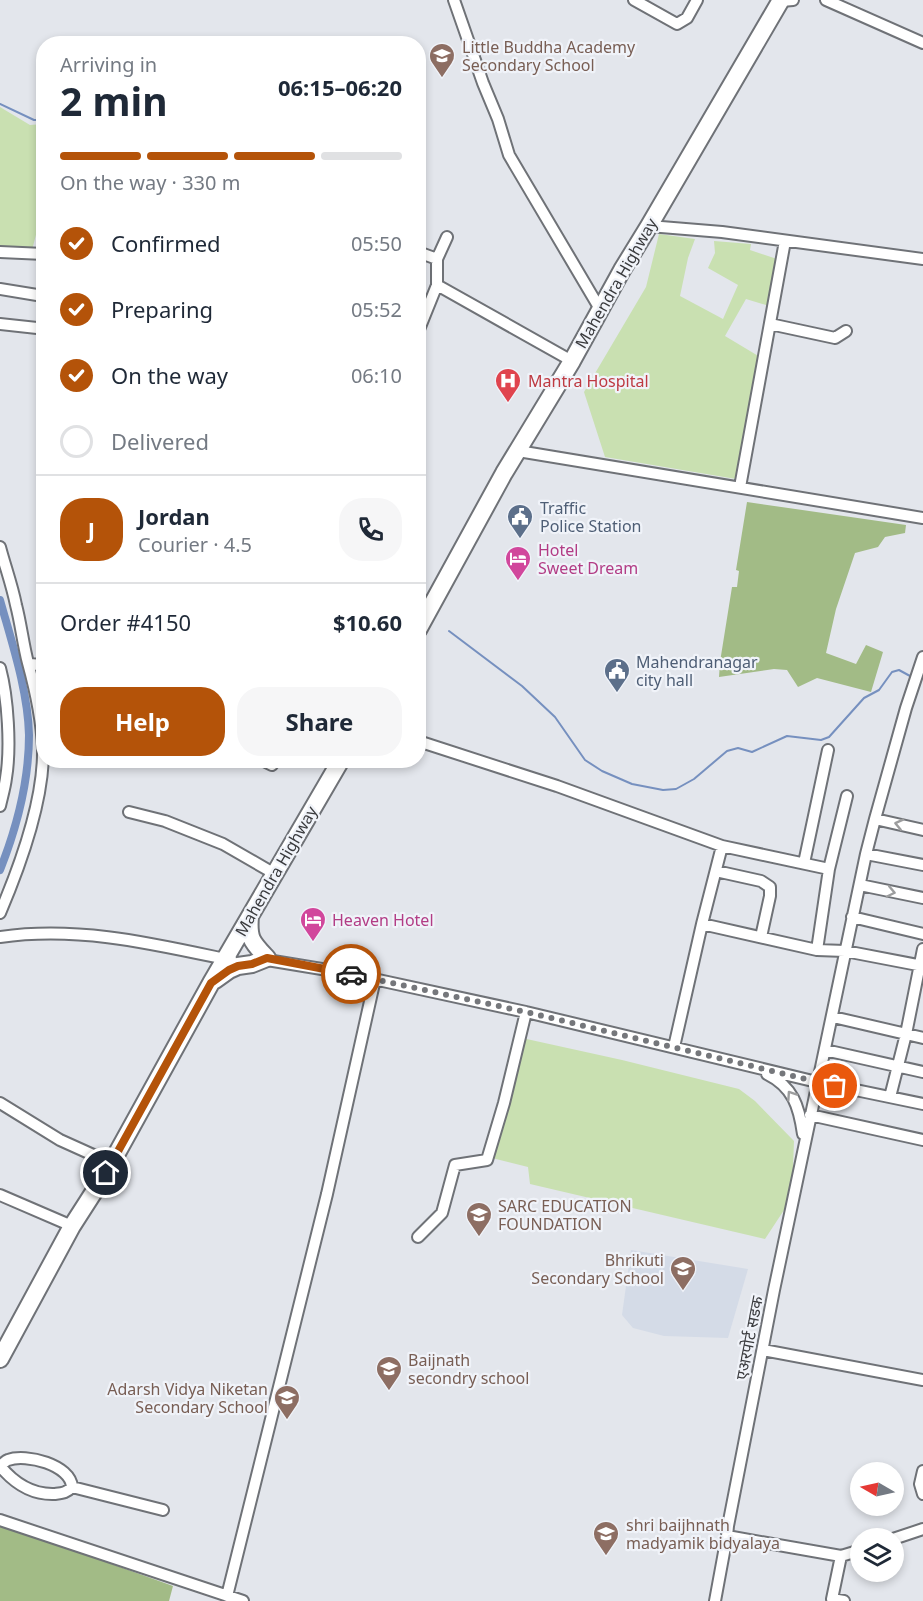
<!DOCTYPE html>
<meta charset="utf-8">
<style>
:root{--surface:#fff;--page:#f6f6f7;--text:#1f2937;--muted:#747a83;--line:#e0e1e3;--accent:#b45309}
body{margin:0;font-family:"Noto Sans","Noto Sans Devanagari",sans-serif;background:var(--page);color:var(--text);height:100vh;display:flex;flex-direction:column;font-size:22px;white-space:nowrap}
*{box-sizing:border-box;margin:0}
p{font-size:20px;color:var(--muted)}
.icon{flex:none;width:33px;height:33px;fill:none;stroke:currentColor;stroke-width:2;stroke-linecap:round;stroke-linejoin:round}
.map{position:relative;flex:1;overflow:hidden}
.details{position:absolute;left:36px;top:36px;width:390px;height:732px;display:flex;flex-direction:column;background:var(--surface);border-radius:24px;box-shadow:0 3px 9px #0003}
.details>*{flex:none}
.needle{width:39px;rotate:279deg}
.controls{position:absolute;left:850px;top:1462px;display:grid;gap:12px}
.controls a{display:grid;place-items:center;width:54px;height:54px;border-radius:50%;background:var(--surface);box-shadow:0 3px 9px #0003;font-size:30px}
.pin{position:absolute;display:grid;place-items:center;width:51px;height:51px;color:#fff;margin:-26px;border:3px solid #fff;border-radius:50%;box-shadow:0 2px 6px #0007}
.courier{position:absolute;display:grid;place-items:center;width:60px;height:60px;margin:-30px;border:4px solid #b45309;border-radius:50%;background:#fff;color:#222;box-shadow:0 2px 8px #0007}
.summary em{font-style:normal;font-weight:700}
.summary div{display:flex;flex-direction:column-reverse}
.summary{display:flex;align-items:center;justify-content:space-between;height:102px;padding:0 24px}
h1{font-size:39px;font-weight:700;line-height:45px}
.bar{display:grid;grid-template-columns:repeat(4,1fr);gap:9px 6px;align-content:center;height:72px;padding:0 24px}
.bar i{height:8px;border-radius:4px;background:var(--line)}
.bar .active{background:var(--accent)}
.bar p{grid-column:span 4}
.line{display:flex;align-items:center;gap:15px;padding:0 24px;border-top:2px solid var(--line)}
.line div{flex:1}
.round{display:grid;place-items:center;flex:none;width:63px;height:63px;border-radius:24px;background:var(--page)}
ol{padding:0 24px;list-style:none}
li{display:flex;align-items:center;gap:18px;height:66px}
li p{margin-inline-start:auto}
li .icon{padding:6px;border-radius:50%;background:var(--accent);color:#fff;stroke-width:4}
li:last-child{color:var(--muted)}
li i{width:33px;height:33px;border:3px solid var(--line);border-radius:50%}
.action{display:flex;gap:12px;margin-top:auto;padding:12px 24px}
.action a{flex:1;height:69px;border-radius:24px;background:var(--accent);color:#fff;font-size:24px;font-weight:700;line-height:69px;text-align:center}
.action a+a{background:var(--page);color:var(--text)}
.map>svg:first-child{display:block}
.built{fill:#d4dbe7}
.green{fill:#c9e0b1}
.forest{fill:#a2bb86}
.lines{fill:none;stroke-linecap:round;stroke-linejoin:round}
.stream{stroke:#7690bf;stroke-width:2}
.canal{stroke:#7690bf;stroke-width:8}
.minor-casing{stroke:#6f7277;stroke-width:14}
.highway-casing{stroke:#6f7277;stroke-width:20}
.minor{stroke:#fff;stroke-width:10}
.highway{stroke:#fff;stroke-width:16}
.oneway{stroke:#9c9d9e}
.done{stroke:#75777b;stroke-width:6;stroke-dasharray:0 10.8}
.route{stroke:#b45309;stroke-width:8}
.labels{text-anchor:middle;stroke-width:4.5;stroke-linejoin:round;paint-order:stroke}
.education-label{font-size:16px;fill:#785e54;stroke:#f0f3f9;text-anchor:start}
.street-label{font-size:16px;fill:#3a3b3e;stroke:#f0f3f9}
.health-label{font-size:16px;fill:#be3a42;stroke:#f0f3f9;text-anchor:start}
.service-label{font-size:16px;fill:#4e5e75;stroke:#f0f3f9;text-anchor:start}
.hotel-label{font-size:16px;fill:#b23c85;stroke:#f0f3f9;text-anchor:start}
</style>
<div class="map">
<svg width="923" height="1601" viewBox="0 0 923 1601">
<rect width="100%" height="100%" fill="#e3e6ec"/>
<path class="built" d="M631,1250L748,1269L728,1338L664,1336L633,1328L622,1315Z"/>
<path class="green" d="M0,107L30,125L43,124V232L37,231L32,250L0,246Z
M659,234L695,239L688,258L680,296L723,319L738,285L708,268L715,253L714,241L751,244L750,250L777,259L769,306L746,299L725,336L760,357L736,479L605,457L584,392L646,287Z
M522,1038L622,1060L739,1089L755,1101L794,1141L792,1193L788,1204L765,1239L530,1184L528,1167L492,1158Z"/>
<path class="forest" d="M747,502L906,525L905,533L885,537L878,547L855,553L836,609L826,653L856,664L866,645L883,652L871,692L817,678L798,687L787,670L774,669L719,677L720,662L732,587H737L739,571L736,570Z
M0,1524L173,1586L169,1601H0Z"/>
<g class="lines">
<path class="stream" d="M0,104L34,120H44
M449,631L522,686L555,717L585,760L602,771L632,784L663,790L676,789L694,779L727,751L738,748L752,752L787,736L821,740L829,737L864,698L879,690L892,672L899,670L910,676"/>
<path class="canal" d="M0,600C12,643 28,691 29,735C29,781 17,827 0,870"/>
<defs>
<path id="minor" d="M454,0L483,83L498,119L509,155L600,309
M634,0L677,24L687,18L697,0
M826,0L923,43
M781,1L793,0
M649,226L722,232L923,259
M0,252L44,254
M418,252L437,259
M437,285L572,361
M0,289L37,295
M0,324L37,328
M770,324L835,338L846,331
M418,332L437,285V259L447,237
M518,451L923,518
M740,487L785,241
M0,547C5,566 12,585 16,605C21,624 23,644 28,663C36,692 42,719 43,749C44,800 20,866 0,913
M29,664L44,665
M0,668C8,698 11,748 6,778C5,787 2,797 0,806
M418,741L557,786L722,846L702,924L674,1047
M262,760L272,765
M129,812L165,821L223,844L275,874
M875,819L923,830
M722,846L829,869L817,950
M866,854L923,865
M804,863L828,750
M829,869L847,796
M716,871L761,881L770,887V896L761,937
M860,885L923,898
M852,917L923,934
M702,924L817,950L845,951L923,966
M0,937C77,926 150,943 225,959H231
M261,959L346,973L526,1012L817,1082L923,1104
M833,1017L923,1038
M825,1050L923,1072
M767,1074C793,1087 799,1106 803,1134
M890,1097L906,1034L923,949
M0,1103L60,1140L111,1163
M810,1115L923,1140
M0,1195L72,1226
M418,1237L442,1213L455,1165L487,1160L504,1103L526,1012
M763,1350L923,1380
M0,1466C14,1483 32,1495 55,1494C63,1493 66,1493 72,1487L163,1510
M0,1466C3,1464 5,1461 8,1460C26,1453 71,1465 72,1487
M923,1471L920,1484L923,1494
M0,1520L243,1601
M727,1536L841,1556L861,1550
M893,1539L923,1529
M841,1556L832,1599L844,1601
M227,1596L327,1194L375,979
M715,1601L727,1536L728,1526L774,1290L866,854L875,819L906,708L923,657"/>
<path id="highway" d="M418,630L504,473L572,361L622,270L649,226L781,0
M215,980L229,970L238,966L252,964L267,958C252,942 248,939 250,916
M0,1359L72,1226L106,1173L211,983L341,760"/>
</defs>
<use href="#minor" class="minor-casing"/>
<use href="#highway" class="highway-casing"/>
<use href="#minor" class="minor"/>
<use href="#highway" class="highway"/>
</g>
<defs><path id="oneway-chevron" d="M-2-3.5L2.5 0L-2 3.5" fill="none" stroke-width="1.6" stroke-linecap="round" stroke-linejoin="round" transform="scale(1.5)"/></defs>
<g class="oneway">
<use href="#oneway-chevron" transform="translate(899 824) rotate(-167)"/>
<use href="#oneway-chevron" transform="translate(891 892) rotate(12)"/>
<use href="#oneway-chevron" transform="translate(791 1095) rotate(-124)"/>
</g>
<g class="lines">
<path class="done" d="M351,974L526,1012L835,1086"/>
<path class="route" d="M106,1173L211,983L229,970L238,966L252,964L267,958L351,974"/>
</g>
<defs>
<symbol id="school-pin" viewBox="-11 -11 22 30"><path d="M0 17L-7.5 6A9.5 9.5 0 1 1 7.5 6Z" fill="#8d6e63" stroke="#f0f3f9"/><path d="M0-5L7-2L0 1L-7-2ZM-4 1L0 2.5L4 1V4Q0 6-4 4Z" fill="#fff"/></symbol>
<symbol id="hospital-pin" viewBox="-11 -11 22 30"><path d="M0 17L-7.5 6A9.5 9.5 0 1 1 7.5 6Z" fill="#e0444e" stroke="#f0f3f9"/><path d="M-5-5h3v3.5h4V-5h3V5h-3V1.5h-4V5h-3Z" fill="#fff"/></symbol>
<symbol id="civic-pin" viewBox="-11 -11 22 30"><path d="M0 17L-7.5 6A9.5 9.5 0 1 1 7.5 6Z" fill="#5c6f8a" stroke="#f0f3f9"/><path d="M-.6-6.5H3V-4.5H.6V-3L4-1V1h2V6H-6V1h2V-1L-.6-3ZM-1.2 2.5V6h2.4V2.5Z" fill="#fff"/></symbol>
<symbol id="hotel-pin" viewBox="-11 -11 22 30"><path d="M0 17L-7.5 6A9.5 9.5 0 1 1 7.5 6Z" fill="#d1479c" stroke="#f0f3f9"/><path d="M-6-4.5h1.5V1H6V5H4.5V3h-9V5H-6ZM-4 0a1.8 1.8 0 1 1 3.6 0ZM.5 0V-2.5h3Q6-2.5 6 0Z" fill="#fff"/></symbol>
</defs>
<g fill-rule="evenodd">
<use href="#school-pin" x="427" y="41" width="30" height="40"/>
<use href="#hospital-pin" x="493" y="366" width="30" height="40"/>
<use href="#civic-pin" x="505" y="502" width="30" height="40"/>
<use href="#hotel-pin" x="503" y="544" width="30" height="40"/>
<use href="#civic-pin" x="602" y="656" width="30" height="40"/>
<use href="#hotel-pin" x="298" y="905" width="30" height="40"/>
<use href="#school-pin" x="464" y="1200" width="30" height="40"/>
<use href="#school-pin" x="668" y="1254" width="30" height="40"/>
<use href="#school-pin" x="374" y="1354" width="30" height="40"/>
<use href="#school-pin" x="272" y="1383" width="30" height="40"/>
<use href="#school-pin" x="591" y="1519" width="30" height="40"/>
</g>
<g class="labels">
<g class="education-label">
<text x="462" y="53">Little Buddha Academy<tspan x="462" dy="18">Secondary School</tspan></text>
<text x="498" y="1212">SARC EDUCATION<tspan x="498" dy="18">FOUNDATION</tspan></text>
<text x="664" y="1266" text-anchor="end">Bhrikuti<tspan x="664" dy="18">Secondary School</tspan></text>
<text x="408" y="1366">Baijnath<tspan x="408" dy="18">secondry school</tspan></text>
<text x="268" y="1395" text-anchor="end">Adarsh Vidya Niketan<tspan x="268" dy="18">Secondary School</tspan></text>
<text x="626" y="1531">shri baijhnath<tspan x="626" dy="18">madyamik bidyalaya</tspan></text>
</g>
<g class="street-label">
<text transform="translate(616 283) rotate(-60)" y="6">Mahendra Highway</text>
<text transform="translate(276 871) rotate(-60)" y="6">Mahendra Highway</text>
<text transform="translate(749 1338) rotate(-79)" y="6">एअरपोर्ट सडक</text>
</g>
<g class="health-label">
<text x="528" y="387">Mantra Hospital</text>
</g>
<g class="service-label">
<text x="540" y="514">Traffic<tspan x="540" dy="18">Police Station</tspan></text>
<text x="636" y="668">Mahendranagar<tspan x="636" dy="18">city hall</tspan></text>
</g>
<g class="hotel-label">
<text x="538" y="556">Hotel<tspan x="538" dy="18">Sweet Dream</tspan></text>
<text x="332" y="926">Heaven Hotel</text>
</g>
</g>
</svg>
<div class="controls">
<a><svg class="needle" viewBox="-14 -14 28 28"><path d="M0-13l5 13h-10z" fill="#e53935"/><path d="M0 13l5-13h-10z" fill="#747a83"/></svg></a>
<a><svg class="icon" aria-label="layers" viewBox="0 0 24 24"><path d="M12 4l9 5-9 5-9-5zM3 14l9 5 9-5"/></svg></a>
</div>
<div class="pin" style="left:835px;top:1086px;background:#ea580c"><svg class="icon" aria-label="bag" viewBox="0 0 24 24"><path d="M5 8h14l-1 12H6zM9 8a3 3 0 0 1 6 0"/></svg></div>
<div class="pin" style="left:106px;top:1173px;background:#1f2937"><svg class="icon" aria-label="home" viewBox="0 0 24 24"><path d="M3 11l9-7 9 7M6 9v11h12V9"/></svg></div>
<div class="courier" style="left:351px;top:974px"><svg class="icon" aria-label="car" viewBox="0 0 24 24"><path d="M5 17H2v-5l4-1 3-4h7l3 4 3 1v5h-3M9 17h6M6 11h13"/><circle cx="7" cy="17" r="2"/><circle cx="17" cy="17" r="2"/></svg></div>
<section class="details">
<div class="summary"><div><h1>2 min</h1><p>Arriving in</p></div><em>06:15–06:20</em></div>
<div class="bar"><i class="active"></i><i class="active"></i><i class="active"></i><i></i><p>On the way · 330 m</p></div>
<ol>
<li><svg class="icon" aria-label="check" viewBox="0 0 24 24"><path d="M5 12l5 5 9-10"/></svg>Confirmed<p>05:50</p></li>
<li><svg class="icon" aria-label="check" viewBox="0 0 24 24"><path d="M5 12l5 5 9-10"/></svg>Preparing<p>05:52</p></li>
<li><svg class="icon" aria-label="check" viewBox="0 0 24 24"><path d="M5 12l5 5 9-10"/></svg>On the way<p>06:10</p></li>
<li><i></i>Delivered</li>
</ol>
<div class="line" style="height:108px"><b class="round" style="background:var(--accent);color:#fff">J</b><div><b>Jordan</b><p>Courier · 4.5</p></div><a class="round"><svg class="icon" aria-label="phone" viewBox="0 0 24 24"><path d="M5 4h4l2 5-3 2q2 4 5 5l2-3 5 2v4C11 20 4 13 5 4z"/></svg></a></div>
<div class="line" style="height:78px"><div>Order #4150</div><b>$10.60</b></div>
<div class="action"><a>Help</a><a>Share</a></div>
</section>
</div>
